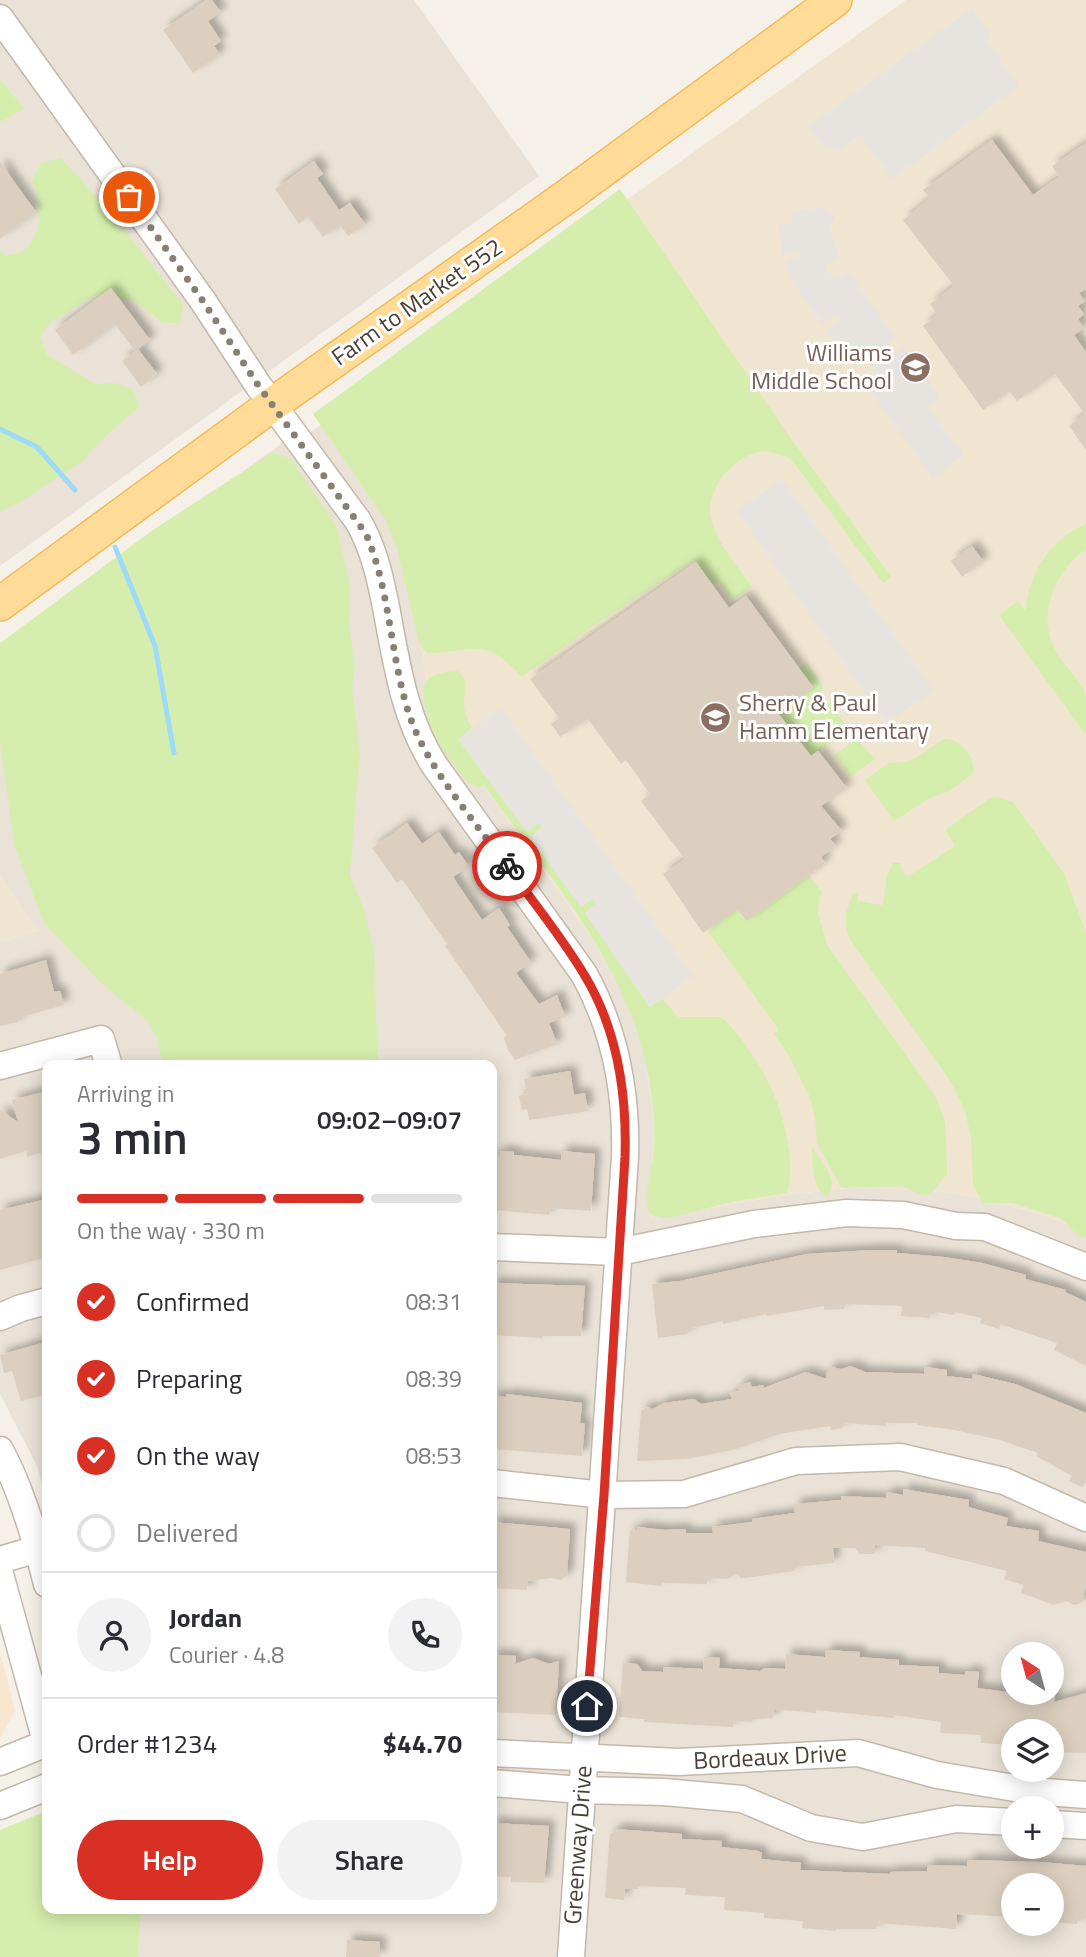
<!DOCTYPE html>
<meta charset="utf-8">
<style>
:root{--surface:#fff;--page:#f2f2f3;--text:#2b2b33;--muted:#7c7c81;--line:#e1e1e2;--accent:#d93025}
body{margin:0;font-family:"Titillium Web",sans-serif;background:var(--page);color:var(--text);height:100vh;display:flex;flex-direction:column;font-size:26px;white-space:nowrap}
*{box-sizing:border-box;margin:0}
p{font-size:23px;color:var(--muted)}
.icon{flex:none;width:38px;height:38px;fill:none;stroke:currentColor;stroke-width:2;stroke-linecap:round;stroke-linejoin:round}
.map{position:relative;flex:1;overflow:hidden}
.details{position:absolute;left:42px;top:1060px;width:455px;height:854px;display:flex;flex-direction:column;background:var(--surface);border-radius:14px;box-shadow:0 4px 18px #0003}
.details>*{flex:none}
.needle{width:46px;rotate:324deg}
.controls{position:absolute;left:1001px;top:1642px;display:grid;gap:14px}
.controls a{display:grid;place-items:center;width:63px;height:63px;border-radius:50%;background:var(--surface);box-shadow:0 4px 18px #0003;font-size:35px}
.pin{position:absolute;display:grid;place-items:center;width:60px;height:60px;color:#fff;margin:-30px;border:4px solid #fff;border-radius:50%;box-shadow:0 2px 7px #0007}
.courier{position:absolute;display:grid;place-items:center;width:70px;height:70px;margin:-35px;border:5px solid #d93025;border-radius:50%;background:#fff;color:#222;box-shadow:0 2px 9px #0007}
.summary em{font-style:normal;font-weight:600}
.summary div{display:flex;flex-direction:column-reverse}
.summary{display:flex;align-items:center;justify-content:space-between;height:119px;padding:0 35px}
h1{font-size:46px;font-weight:600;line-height:52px}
.bar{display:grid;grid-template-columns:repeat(4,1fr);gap:10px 7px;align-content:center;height:84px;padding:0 35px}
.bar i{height:9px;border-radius:5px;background:var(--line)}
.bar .selected{background:var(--accent)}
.bar p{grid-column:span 4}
.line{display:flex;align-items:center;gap:18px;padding:0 35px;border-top:2px solid var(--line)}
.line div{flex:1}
.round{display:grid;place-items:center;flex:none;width:74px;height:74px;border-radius:37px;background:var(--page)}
ol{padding:0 35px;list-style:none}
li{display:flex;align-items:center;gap:21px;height:77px}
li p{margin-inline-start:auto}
li .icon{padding:7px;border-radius:50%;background:var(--accent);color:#fff;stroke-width:4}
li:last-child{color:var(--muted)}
li i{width:38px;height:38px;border:4px solid var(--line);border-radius:50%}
.button{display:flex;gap:14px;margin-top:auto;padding:14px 35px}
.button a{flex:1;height:80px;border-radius:42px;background:var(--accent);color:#fff;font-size:28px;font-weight:600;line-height:80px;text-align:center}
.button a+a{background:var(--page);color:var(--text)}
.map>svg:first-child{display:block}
.residential{fill:#eae2d6;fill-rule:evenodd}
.commercial{fill:#f9e6d1}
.education{fill:#f0e5d1}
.green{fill:#d5eead}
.parking{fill:#e7e4e0}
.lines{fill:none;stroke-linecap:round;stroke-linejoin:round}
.stream{stroke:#9edaf9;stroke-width:5}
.building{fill:#dccfbf;filter:url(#shadow)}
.minor-casing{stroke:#c3b8a9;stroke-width:29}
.major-casing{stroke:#f1ba5b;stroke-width:36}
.minor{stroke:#fff;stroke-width:26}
.major{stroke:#ffdb98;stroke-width:33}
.done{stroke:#867f74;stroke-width:7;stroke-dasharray:0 12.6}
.route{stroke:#d93025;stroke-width:9}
.labels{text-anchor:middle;stroke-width:6;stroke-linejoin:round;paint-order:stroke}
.street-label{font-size:24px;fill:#4a4136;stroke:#fff}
.education-label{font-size:24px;fill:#785e54;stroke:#fff;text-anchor:end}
</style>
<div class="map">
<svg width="1086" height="1957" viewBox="0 0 1086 1957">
<defs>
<filter id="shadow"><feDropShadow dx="6" dy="-6" stdDeviation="3.5" flood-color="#0004"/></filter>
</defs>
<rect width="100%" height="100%" fill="#f6f1e8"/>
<path class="residential" d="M0,0H414L539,176L0,566Z
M322,424L393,531L416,619L429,693L456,746L595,943L625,998L645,1055L654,1124L650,1219L772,1197L846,1188H877L940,1192L975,1197L1043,1215L1086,1232V1957H0V1830L47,1811V1909H492V1066H47V1503L37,1466L0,1394V942L38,931L0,877V649L289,438L294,444ZM1013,1654H1052V1692H1013ZM1013,1731H1052V1769H1013ZM1013,1808H1052V1846H1013ZM1013,1885H1052V1923H1013Z"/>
<path class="commercial" d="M0,1652L15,1710L0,1739Z"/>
<path class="education" d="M906,0H1086V1232L1043,1215L975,1197L940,1192L877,1188H846L772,1197L650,1219L654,1124L645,1055L625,998L595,943L456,746L429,693L416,619L393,531L322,424L628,199Z
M0,877L39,931L0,942Z"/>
<path class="green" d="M0,79L24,109L0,122Z
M61,158L112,214L183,305L180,323H163L135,301L98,294L50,322L40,337L47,355L96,384L115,383L133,389L140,406L97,444L84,460L22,501L0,512V250L6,256C13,254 22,253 27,248C44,231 40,200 32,180L41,163Z
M620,189L785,430L891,577L883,583L791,459C781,455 770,450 759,452C731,457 703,493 712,522C719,546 738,567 752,587L734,599L730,597L718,581L712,584L694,560L594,625L522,677C483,635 477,652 428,653L420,646L397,549L386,521L313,414Z
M273,452L291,459L336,525L350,586L349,626L355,667L352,687L360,751L350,875L365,912L374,951L378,1066H163L157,1039L148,1021L101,983L44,923L14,845L0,742V643L153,530Z
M1086,524V549C1053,573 1035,618 1058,655C1065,666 1084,685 1086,696C1086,708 1086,723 1086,735L999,615L1018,601L1026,611C1028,573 1051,539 1086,524Z
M807,663L823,687L821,691L849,729L811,756L778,713L813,687L799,668Z
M458,671L465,679C466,702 459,705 472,728L459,739L527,831L538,823L543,827L531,837L581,907L592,899L597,903L585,913L650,1007L662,998L678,1017H719L724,1019C759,1057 782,1099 789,1150C790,1164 791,1180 787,1193L735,1201L674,1217L661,1218L651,1215L648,1210C644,1192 650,1175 653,1158C657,1132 653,1105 649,1079C630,967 548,875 484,785L478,787C455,781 409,701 427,680C435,672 447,672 458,671Z
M857,739L875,759L850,777L835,755Z
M944,739C955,738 969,749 972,761C974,765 973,770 973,774L949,791L928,799L894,821L865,780L889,763L905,762L914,759Z
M995,797L1013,802L1064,873L1086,933V1237L1079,1236L1062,1219L1013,1203H983L973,1185L971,1137L965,1111L951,1082L849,938C843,917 846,913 853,893L857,894L858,901L883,905L887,875L893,863H901V869L906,876L910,875L955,846L945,830L990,798Z
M809,875L822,893L819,898L818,913L827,945L934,1094L944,1118L946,1133L947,1174L932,1192L926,1195L918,1194L903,1186L841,1188L817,1143L815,1119L809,1095L789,1056L774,1034L779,1030L707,930L737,909L747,921Z
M812,1147C821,1164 841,1178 827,1197C811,1187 813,1165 812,1147Z
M47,1811V1909H141L137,1957H0V1830Z"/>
<path class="parking" d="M972,8L993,37L987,41L1019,86L892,179L860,135L839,150L821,144L808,127Z
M824,207L835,217L830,226L839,258L825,266L835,281L848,272L895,336L881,347L890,358L904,348L940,397L927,408L964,454L933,478L870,391L884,381L862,350L848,359L827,330L840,320L835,315L823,324L800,293L788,271L786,262L801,256L799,250L783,255L778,225L793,222L790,212Z
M782,479L934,691L886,723L737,511Z
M501,708L693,976L650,1007L585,913L597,902L592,899L581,907L530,837L542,827L538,823L527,832L458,739Z"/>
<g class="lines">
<path class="stream" d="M0,429L37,447L75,490
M115,547L155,646L174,753"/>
</g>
<path class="building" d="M206,0H212L221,12L208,21L221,41L214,46L220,54L193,73L163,30Z
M992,140L1033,195L1059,177L1052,166L1086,143V289L1079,293L1085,301L1078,306L1084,314L1078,319L1084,328L1074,335L1086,352V450L1069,426L1085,414L1055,374L1017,401L1009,391L983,410L923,326L937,315L930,304L954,286L903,220L930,198L923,190Z
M314,161L323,174L317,178L339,210L350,203L365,224L348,236L340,225L323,237L308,217L299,224L275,189Z
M0,162L36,212L0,239Z
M111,288L150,340L138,349L157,374L141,387L122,361L135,351L115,324L73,355L55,330Z
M972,546L983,561L962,577L951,561Z
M696,562L729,608L746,596L813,687L778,713L811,756L818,751L847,788L821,806L842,831L830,839L836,846L821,857L825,863L747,921L737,909L703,933L663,874L685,859L641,801L650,794L626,760L621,764L588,719L560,737L551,724L559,718L530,679Z
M407,823L422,844L439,832L455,855L459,852L468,866L453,877L482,920L499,908L510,925L507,927L531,962L516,973L539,1004L557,995L565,1017L549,1023L557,1044L515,1060L508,1050L504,1038L507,1036L445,946L447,944L402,879L397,883L372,848Z
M46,960L54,992L60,991L64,1005L17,1018L18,1022L0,1026V974Z
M570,1071L574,1095L585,1093L588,1111L529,1120L527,1109L522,1110L519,1096L527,1094L524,1079Z
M43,1092L47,1106V1151L27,1157L26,1151L0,1159V1110L18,1122L12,1100Z
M500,1151L514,1152V1155L561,1160V1151L595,1154L591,1211L550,1208L549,1215L492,1210V1155H500Z
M47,1199V1257L0,1270V1210Z
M872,1250H897V1253L944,1257L982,1263L1026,1275L1025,1279L1066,1290L1065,1292L1086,1302V1366L1054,1350L1057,1343L1000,1324L999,1329L980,1323L981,1318L956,1312L953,1315L931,1311L930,1318L901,1316L902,1306L844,1304V1309L824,1310V1306L767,1316L766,1314L723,1324V1321L687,1329L688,1334L658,1338L652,1284L680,1281L807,1254Z
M492,1283L585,1286L581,1336H543V1338L492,1335Z
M42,1343L47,1363V1394L21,1401L12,1371L4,1373L0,1355Z
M851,1366L865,1372L924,1374L925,1367L947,1370V1376L972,1379L973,1374L1015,1384L1086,1413V1482L1082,1487L1069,1481L1072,1476L1036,1456L1038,1453L1000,1440L955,1430L917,1425V1423H886V1426L844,1423L843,1428L831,1430L830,1426L779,1434L733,1450L686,1459L637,1461L641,1411L647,1407L653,1409L664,1403L694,1399L701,1404L732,1399L730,1393L739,1391L737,1386L750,1382L752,1387L763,1385L764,1388L806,1372L826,1379V1374L831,1367L841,1369Z
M506,1394L582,1403L580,1423L585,1424L582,1456L492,1449V1395L506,1397Z
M903,1489L969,1500L968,1507L1008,1518L1006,1526L1039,1531L1038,1541L1086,1552V1587L1081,1603L1074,1605L1066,1601L1054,1605L1021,1593L1023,1585L1004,1579L1007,1571L925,1551V1548L875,1545V1554H860L855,1548H833L834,1563L794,1567V1571L746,1578H741L737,1574L727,1579L707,1578V1584L662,1583L661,1586L626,1582L630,1530L637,1531V1527L665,1530L685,1529L686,1533H713L712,1527L752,1522V1519L795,1513L794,1504L841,1500V1496L886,1498V1492L903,1495Z
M492,1522L570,1529L567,1576L561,1580L551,1578L528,1581L527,1590L492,1588Z
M826,1650L860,1652L859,1657L899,1660V1665L939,1667V1673L965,1675V1671L979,1672L977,1688L1029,1695V1692L1055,1694L1054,1702L1086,1693V1753L1052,1752V1731H1013L1012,1745L981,1743V1735L940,1733L941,1722L894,1715L893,1718L816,1710V1713L774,1709L773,1718L753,1719L752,1722L733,1721V1727L644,1722V1719L619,1717L623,1663L637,1664L642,1671L663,1672L664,1667L703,1669L704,1657L720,1658L719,1668L760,1671L765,1668L785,1669L786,1654L825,1657Z
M492,1655L516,1656L515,1664L533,1658L549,1664L559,1661L556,1715L492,1712Z
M492,1823L549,1826L544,1883L511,1882V1877L492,1876Z
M615,1829L682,1834V1839L722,1841L721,1847L758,1851L762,1853L761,1859L801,1863L800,1870L820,1871L890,1874V1872L927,1871V1865L967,1866L968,1860L1040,1862L1086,1866V1918H1078L1077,1924L1052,1922V1885H1013V1917L957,1914L956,1929L877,1923L876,1929H836V1931L802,1928L803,1921L764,1918V1913L724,1910L725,1897L685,1895L686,1888L638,1886V1889H625L624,1900L605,1898L610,1833H615Z
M347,1940L380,1942V1957H346Z"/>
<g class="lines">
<defs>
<path id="minor" d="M0,18L203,301L258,385L358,521C373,547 379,573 385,602C396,659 403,717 435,766L584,974C616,1032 627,1092 625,1157L571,1957
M0,1066L101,1039L109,1066
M492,1247L619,1252L754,1224L847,1213L903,1215L956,1226L985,1227L1086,1267
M0,1317L21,1308L47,1301
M0,1450C22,1491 36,1539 47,1584
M492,1483L604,1495L684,1494L796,1461L900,1457L1004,1481L1086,1518
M0,1560L47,1546
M0,1574L47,1745
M492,1753L678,1762L858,1753L937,1775L1032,1791L1086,1795
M0,1762L47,1743
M492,1783L581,1790L664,1792L742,1799L811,1828L863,1837L956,1819L1013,1822
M0,1806L47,1787
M1052,1824L1086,1826"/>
<path id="major" d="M0,604L273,404L566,197L835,0"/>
</defs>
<use href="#minor" class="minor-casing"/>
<use href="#major" class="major-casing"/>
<use href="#minor" class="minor"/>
<use href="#major" class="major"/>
</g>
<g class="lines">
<path class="done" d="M129,197L203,301L258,385L366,534C391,592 390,658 410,717C428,769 475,821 507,866"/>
<path class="route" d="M507,866C533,902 562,937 585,976C618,1031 627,1094 625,1157L604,1495L587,1706"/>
</g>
<defs>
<symbol id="school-disc" viewBox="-11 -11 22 22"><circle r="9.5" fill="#8d6e63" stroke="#fff"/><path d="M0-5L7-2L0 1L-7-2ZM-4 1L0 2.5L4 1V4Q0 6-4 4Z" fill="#fff"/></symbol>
</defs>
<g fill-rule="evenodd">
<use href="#school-disc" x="898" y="350" width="35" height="35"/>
<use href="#school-disc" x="698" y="700" width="35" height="35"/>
</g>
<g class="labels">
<g class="street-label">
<text transform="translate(417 302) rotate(-35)" y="8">Farm to Market 552</text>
<text transform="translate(770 1757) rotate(-3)" y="8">Bordeaux Drive</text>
<text transform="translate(578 1845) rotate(-86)" y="8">Greenway Drive</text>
</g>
<g class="education-label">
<text x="892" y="361">Williams<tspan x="892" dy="28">Middle School</tspan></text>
<text x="739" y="711" text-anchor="start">Sherry &amp; Paul<tspan x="739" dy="28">Hamm Elementary</tspan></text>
</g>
</g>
</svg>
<div class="controls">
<a><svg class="needle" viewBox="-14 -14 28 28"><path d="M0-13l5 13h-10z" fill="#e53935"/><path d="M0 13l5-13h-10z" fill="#7c7c81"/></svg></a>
<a><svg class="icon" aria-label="layers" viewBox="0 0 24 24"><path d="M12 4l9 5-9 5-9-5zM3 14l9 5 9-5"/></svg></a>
<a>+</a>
<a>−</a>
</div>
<div class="pin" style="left:129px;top:197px;background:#ea580c"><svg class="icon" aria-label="bag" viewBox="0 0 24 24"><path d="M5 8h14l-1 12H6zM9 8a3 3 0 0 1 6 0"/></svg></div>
<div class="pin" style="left:587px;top:1706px;background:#1f2937"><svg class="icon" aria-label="home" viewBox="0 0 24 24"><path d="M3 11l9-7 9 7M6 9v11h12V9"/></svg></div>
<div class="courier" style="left:507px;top:866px"><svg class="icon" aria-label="bike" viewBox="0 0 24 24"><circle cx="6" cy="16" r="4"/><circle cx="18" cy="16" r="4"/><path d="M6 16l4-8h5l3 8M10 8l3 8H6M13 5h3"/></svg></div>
<section class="details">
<div class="summary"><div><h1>3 min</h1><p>Arriving in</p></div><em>09:02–09:07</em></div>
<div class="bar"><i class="selected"></i><i class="selected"></i><i class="selected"></i><i></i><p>On the way · 330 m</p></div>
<ol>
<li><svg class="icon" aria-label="check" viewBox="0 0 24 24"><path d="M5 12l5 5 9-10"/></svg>Confirmed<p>08:31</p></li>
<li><svg class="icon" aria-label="check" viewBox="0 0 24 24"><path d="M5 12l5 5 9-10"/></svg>Preparing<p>08:39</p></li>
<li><svg class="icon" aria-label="check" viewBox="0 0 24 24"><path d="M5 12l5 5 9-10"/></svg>On the way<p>08:53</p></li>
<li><i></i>Delivered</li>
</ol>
<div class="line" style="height:126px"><a class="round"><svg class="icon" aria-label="person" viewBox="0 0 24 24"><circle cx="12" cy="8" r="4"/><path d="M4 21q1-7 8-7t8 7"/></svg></a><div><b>Jordan</b><p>Courier · 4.8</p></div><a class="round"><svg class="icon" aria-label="phone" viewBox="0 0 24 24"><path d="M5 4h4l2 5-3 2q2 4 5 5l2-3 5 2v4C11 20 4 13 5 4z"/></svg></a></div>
<div class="line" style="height:91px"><div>Order #1234</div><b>$44.70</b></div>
<div class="button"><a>Help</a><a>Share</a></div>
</section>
</div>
